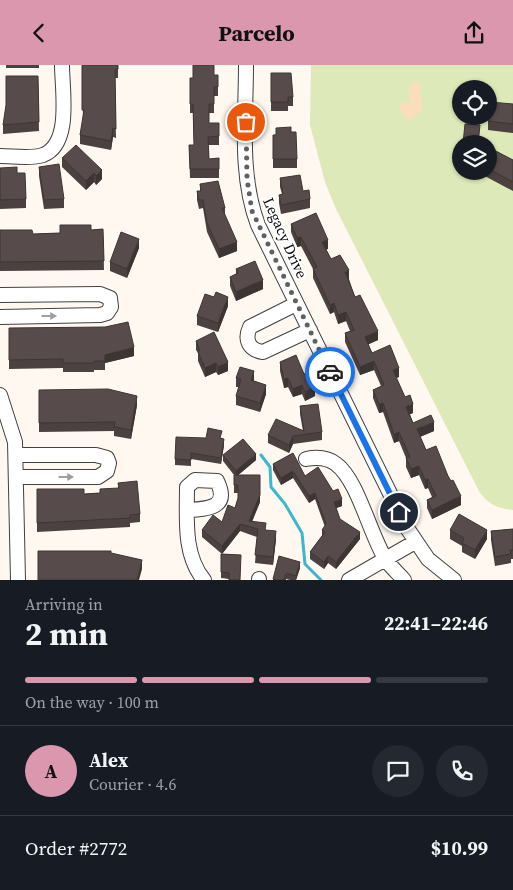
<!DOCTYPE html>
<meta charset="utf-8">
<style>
:root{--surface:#171b24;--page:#242831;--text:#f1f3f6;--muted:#9ea1a6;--line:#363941;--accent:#da97ad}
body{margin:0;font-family:"Source Serif 4",serif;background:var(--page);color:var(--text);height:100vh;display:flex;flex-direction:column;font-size:19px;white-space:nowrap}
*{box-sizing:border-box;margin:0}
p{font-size:16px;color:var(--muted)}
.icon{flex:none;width:28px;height:28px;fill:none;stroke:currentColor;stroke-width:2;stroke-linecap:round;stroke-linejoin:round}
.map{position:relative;height:515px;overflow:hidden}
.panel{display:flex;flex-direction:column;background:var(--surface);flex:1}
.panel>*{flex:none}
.controls{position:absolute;left:452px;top:15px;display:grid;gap:10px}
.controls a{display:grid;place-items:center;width:45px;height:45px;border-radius:50%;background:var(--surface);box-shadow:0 1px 4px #0004;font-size:25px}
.pin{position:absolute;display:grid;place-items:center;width:42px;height:42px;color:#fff;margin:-21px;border:2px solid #fff;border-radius:50%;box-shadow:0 1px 5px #0007}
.courier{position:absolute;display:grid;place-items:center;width:50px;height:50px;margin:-25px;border:4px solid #1a73e8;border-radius:50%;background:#fff;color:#222;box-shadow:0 1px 6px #0007}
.summary em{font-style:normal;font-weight:700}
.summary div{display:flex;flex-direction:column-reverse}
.summary{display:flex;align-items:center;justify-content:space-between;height:85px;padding:0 25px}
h1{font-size:32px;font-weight:700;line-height:38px}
.bar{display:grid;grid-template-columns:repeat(4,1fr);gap:8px 5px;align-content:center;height:60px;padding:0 25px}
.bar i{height:6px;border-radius:4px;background:var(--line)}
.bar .active{background:var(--accent)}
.bar p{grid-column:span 4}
.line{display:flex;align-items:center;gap:12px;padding:0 25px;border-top:1px solid var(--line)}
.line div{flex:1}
.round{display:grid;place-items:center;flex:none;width:52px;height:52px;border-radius:26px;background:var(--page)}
header{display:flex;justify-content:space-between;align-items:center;height:65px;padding:0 25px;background:var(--accent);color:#111;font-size:22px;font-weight:700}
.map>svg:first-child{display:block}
.green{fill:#dee9b9;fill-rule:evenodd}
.sand{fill:#faddbd}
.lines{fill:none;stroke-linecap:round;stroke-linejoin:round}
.stream{stroke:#3cb7cd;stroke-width:3}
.minor-casing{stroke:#414141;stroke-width:16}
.minor{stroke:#fff;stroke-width:14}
.wall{fill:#4b4140}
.shaded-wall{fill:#3d3534}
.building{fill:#574c4b;stroke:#3d3534}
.oneway{fill:#9f9f9f}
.done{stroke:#62605d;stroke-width:5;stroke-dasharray:0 9}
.route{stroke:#1a73e8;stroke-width:6}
.labels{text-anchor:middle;stroke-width:5;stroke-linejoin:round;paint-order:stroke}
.street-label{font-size:15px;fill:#0e0e0e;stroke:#fff}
</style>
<header><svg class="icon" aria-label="back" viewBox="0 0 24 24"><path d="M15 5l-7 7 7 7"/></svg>Parcelo<svg class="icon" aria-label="share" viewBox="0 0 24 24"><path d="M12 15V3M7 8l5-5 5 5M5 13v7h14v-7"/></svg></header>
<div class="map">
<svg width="513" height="515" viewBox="0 0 513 515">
<rect width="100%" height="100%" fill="#fff8f0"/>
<path class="green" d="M311,0H513V445C499,444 489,440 480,428L336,144L325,117L310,60ZM461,24H489V51H461ZM461,79H489V106H461Z"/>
<path class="sand" d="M415,15L421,20L420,29L423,44L413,53L408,55L401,47L399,42L402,37L411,38C408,30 407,21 415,15Z"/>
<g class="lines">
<path class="stream" d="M261,390L270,402L271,422L285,439L302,468L305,499L321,515"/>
<defs>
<path id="minor" d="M246,0C246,53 239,110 258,160L407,463L428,494L454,515
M0,91C13,91 31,94 43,90C72,79 62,25 62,0
M0,230L100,229L110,233L111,242L107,248L100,250L0,252
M296,239L250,262C244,275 249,285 263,287L310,265
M0,330L15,377L18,515
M16,390H96L107,393L109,398L107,406L98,412H17
M306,394C316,392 327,392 336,399C358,415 370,470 386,495C391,502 399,509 404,515
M188,445C208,444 230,443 217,416L195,415L187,422C187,453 183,490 204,515
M259,514V515
M349,515L415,477"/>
</defs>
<use href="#minor" class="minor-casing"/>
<use href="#minor" class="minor"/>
</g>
<path class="wall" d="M6,0H39V3H6Z
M82,0H118V13H115L116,73L113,72L111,85L80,79V70L83,54Z
M193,0H216H214V10H218V31H214V48H209V58H219V80H208L209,94L219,93V113H190L189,80H194L193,48H190V13H193Z
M271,8L293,32V41H288V46H271Z
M38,11L39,66L3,69V60Z
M513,39V68L488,65V56Z
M291,67L297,94V103H273V70Z
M489,86L513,95V126L481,109V106H489Z
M62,93L102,105V114L96,120L94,117L86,125L62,102Z
M39,102L64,134V143L44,144L39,111Z
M0,103L17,108L26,134V143L0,144Z
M280,113L303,126L310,134V143L281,149L279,138V130L282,129L280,122Z
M200,119L225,143V151L237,186L219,193L207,167L203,143L199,144L197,135V126H200Z
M291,159L328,184H326L331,194L349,214L355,232L378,275L368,279L372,288L399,312L396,313L405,332L413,348L410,349L413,358L434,366L420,372L426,385L448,411L461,440L432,454L427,443V435L432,432L428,423L425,424L419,410L411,413L406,402V393L399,376L394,378L383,347L379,348L373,333V325L381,321L374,305L360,310L345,277V268L350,266L346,256L338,259L334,247L330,249L313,213V204L301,181L297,182L291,167Z
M103,164L104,205L0,206V165L33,169L60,168L91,165Z
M139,183L127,213L110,206V197Z
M236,204L263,224L236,236L230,221V212L236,209Z
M214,232L228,241L218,267L197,260V251Z
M9,263L134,291L105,298V305H94V307H63V303L9,304Z
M196,276L228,306L218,310L216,307L205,312L198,296V288L196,285Z
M280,297L304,309L315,331L305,336L302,329L293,332L288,322L284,323L280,306Z
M236,313L254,315V316L266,329L260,347L236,340V331L239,322H236Z
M39,325L137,340L131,374L114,371V366L39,367Z
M300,341L322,367V375L293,379L289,388L268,378V370L303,366L300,349Z
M222,373L224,380L221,399L191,394V401L175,400V394Z
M223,390L256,395L238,410L260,437L252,456L266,465L276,474L273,500L255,498L257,472L240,466L222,489L202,472V465L222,457L235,443L238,433V428H234V410L223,396Z
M273,399L305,411L342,441L336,443L340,454L360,474L336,504L328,498L324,504L310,494V487L322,471V465L325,462L315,434L309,438L293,413L281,420L273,405Z
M118,418L140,449V457L130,458V462L37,467V424L84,429L100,428L118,423Z
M513,464V494H511V498L495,501L491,475V466Z
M450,465L487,474L475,494L462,487V481L450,474Z
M221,489L241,490L229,514L221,513Z
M300,503L296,515H290L286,514V515H273V514Z"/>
<path class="shaded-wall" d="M113,63V72L111,85V76Z
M102,105V114L96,120V111Z
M94,108V117L86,125V116Z
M301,172V181L297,182V173Z
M139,174V183L127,213V204Z
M328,175V184L322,186V177Z
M237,177V186L219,193V184Z
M349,205V214L345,216V207Z
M263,215V224L236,236V227Z
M228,232V241L218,267V258Z
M334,238V247L330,249V240Z
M346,247V256L338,259V250Z
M378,266V275L365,281V272Z
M134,282V291L105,298V290Z
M374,296V305L360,310V302Z
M228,297V306L218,310V302Z
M216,298V307L205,312V303Z
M399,303V312L393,314V305Z
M254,306V315L251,324V315Z
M288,313V322L284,323V314Z
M266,320V329L260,347V338Z
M302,320V329L293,332V324Z
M315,322V331L305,336V327Z
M137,331V340L131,374V365Z
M383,338V347L379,348V339Z
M413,339V348L406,351V342Z
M434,357V366L417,373V364Z
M399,367V376L394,378V369Z
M293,371V379L289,388V380Z
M224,374V380L221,399V393Z
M256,389V395L236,412V406Z
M419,401V410L411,413V404Z
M293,406V413L281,420V413Z
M260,410V437L250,462L249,456Z
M428,414V423L425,424V415Z
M315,428V434L309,438V431Z
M461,431V440L432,454V445Z
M342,434V441L334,444V437Z
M240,459V466L222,489V481Z
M487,465V474L475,494V485Z
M276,466V474L273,500V492Z
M360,467V474L336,504V497Z
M328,491V498L324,504V497Z
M142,495V504L139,515H137Z
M300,497V503L296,515V511Z"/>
<path class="building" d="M82,0H118V4H115L116,64L113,63L111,76L80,70L84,45H82Z
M193,0H214V10H218V22H214V39H209V58H219V71L208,72L209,94L219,93V104H190L189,80H194L193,39H190V13H193Z
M271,8H291L293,32H288V37H271Z
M6,11H38L39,57L3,60L6,40Z
M490,37L513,39V59L488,56Z
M465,59L480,60L478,79L463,78Z
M291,62V67H296L297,94H273V70H276V63Z
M76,80L102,105L96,111L94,108L86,116L62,93Z
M490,83L513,95V117L489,104V86Z
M59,99L64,134L44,135L39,102Z
M17,102V108H25L26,134L0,135V103Z
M300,110L303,126L309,125L310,134L281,140L279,130L283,129L280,113Z
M218,116L225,143H222L237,177L219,184L207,158L203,135H199L197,126H201L200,119Z
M316,148L328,175L322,177L331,194L340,190L349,205L345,207L355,232L360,230L378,266L365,272L372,288L390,280L399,303L393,305L405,332L410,330L413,339L406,342L413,358L431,350L434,357L417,364L426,385L436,381L448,411L451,416L453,415L461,431L432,445L427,435L436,431L428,414L425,415L419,401L411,404L406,393L410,392L399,367L394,369L383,338L379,339L373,325L384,320L374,296L360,302L345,268L354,265L346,247L338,250L334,238L330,240L313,204L317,202L301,172L297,173L291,159Z
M60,160H91V165L103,164L104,196L0,197V165H32L33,169L60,168Z
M121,167L139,174L127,204L110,197Z
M255,196L263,215L236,227L230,212L238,208L236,204Z
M216,227L228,232L218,258L197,251L205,229L214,232Z
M128,257L134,282L105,290V296H94V298H63V294L9,295V263L105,262Z
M214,267L228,297L218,302L216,298L205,303L198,287L200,285L196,276Z
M296,290L304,309L308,307L315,322L305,327L302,320L293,324L288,313L284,314L280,297Z
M240,302L254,306L251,315L266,320L260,338L236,331L241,314L236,313Z
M108,324L137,331L131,365L114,362L115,357L39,358V325Z
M318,339L322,367L293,371L289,380L268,370L276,354L304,366L300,341Z
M208,363L222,366L220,373L224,374L221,393L191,388V395L175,394L176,372L206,373Z
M243,374L256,389L236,406L223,390Z
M293,388L305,411L318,402L333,426L338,424L342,434L334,437L340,454L360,467L336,497L328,491L324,497L310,487L325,467L322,465L326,459L315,428L309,431L293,406L281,413L273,399Z
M234,410H260V430L249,456L266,458L265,465L276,466L273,492L255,490L258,464L240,459L222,481L202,465L213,450L222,457L228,440L235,443L238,433V420H234Z
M137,416L140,449L130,450V453L37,458V424H84V429L100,428V424L119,423L118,418Z
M459,449L487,465L475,485L462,478L464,473L450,465Z
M513,464V485H510L511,489L495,492L491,466Z
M38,486H111V488L142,495L137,515H38Z
M221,489L241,490L240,515H229V508L221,507Z
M279,491L300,497L296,511L286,508L284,515H276L273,514Z"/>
<defs><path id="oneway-solid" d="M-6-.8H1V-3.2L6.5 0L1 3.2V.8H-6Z" transform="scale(1.25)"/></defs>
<g class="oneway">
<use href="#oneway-solid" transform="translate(49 251)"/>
<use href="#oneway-solid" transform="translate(66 412)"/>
</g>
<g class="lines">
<path class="done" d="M246,57L247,114L252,146L330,307"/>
<path class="route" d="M330,307L399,447"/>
</g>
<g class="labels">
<g class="street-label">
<text transform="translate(285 173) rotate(66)" y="5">Legacy Drive</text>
</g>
</g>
</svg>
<div class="controls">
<a><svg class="icon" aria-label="locate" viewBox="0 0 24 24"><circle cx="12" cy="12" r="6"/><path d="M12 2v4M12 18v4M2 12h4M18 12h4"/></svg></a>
<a><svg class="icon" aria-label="layers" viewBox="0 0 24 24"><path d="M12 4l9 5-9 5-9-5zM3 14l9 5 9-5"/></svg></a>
</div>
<div class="pin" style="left:246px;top:57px;background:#ea580c"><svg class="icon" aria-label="bag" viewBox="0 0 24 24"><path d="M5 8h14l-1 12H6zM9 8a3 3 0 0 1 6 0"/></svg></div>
<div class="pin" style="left:399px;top:447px;background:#1f2937"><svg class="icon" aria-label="home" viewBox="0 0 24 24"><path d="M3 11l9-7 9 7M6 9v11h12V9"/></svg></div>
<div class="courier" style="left:330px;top:307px"><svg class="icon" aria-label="car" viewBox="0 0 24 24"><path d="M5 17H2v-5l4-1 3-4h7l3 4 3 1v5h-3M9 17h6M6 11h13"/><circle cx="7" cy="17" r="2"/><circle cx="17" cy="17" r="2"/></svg></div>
</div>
<section class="panel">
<div class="summary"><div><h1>2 min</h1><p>Arriving in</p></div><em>22:41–22:46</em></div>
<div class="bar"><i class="active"></i><i class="active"></i><i class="active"></i><i></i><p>On the way · 100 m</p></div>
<div class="line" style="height:90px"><b class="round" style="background:var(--accent);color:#111">A</b><div><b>Alex</b><p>Courier · 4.6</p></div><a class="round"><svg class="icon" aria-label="chat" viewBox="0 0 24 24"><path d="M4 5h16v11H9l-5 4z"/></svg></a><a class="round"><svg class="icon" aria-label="phone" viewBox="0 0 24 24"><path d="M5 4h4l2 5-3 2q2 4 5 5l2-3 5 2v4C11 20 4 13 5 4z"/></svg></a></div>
<div class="line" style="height:65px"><div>Order #2772</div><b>$10.99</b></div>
</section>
